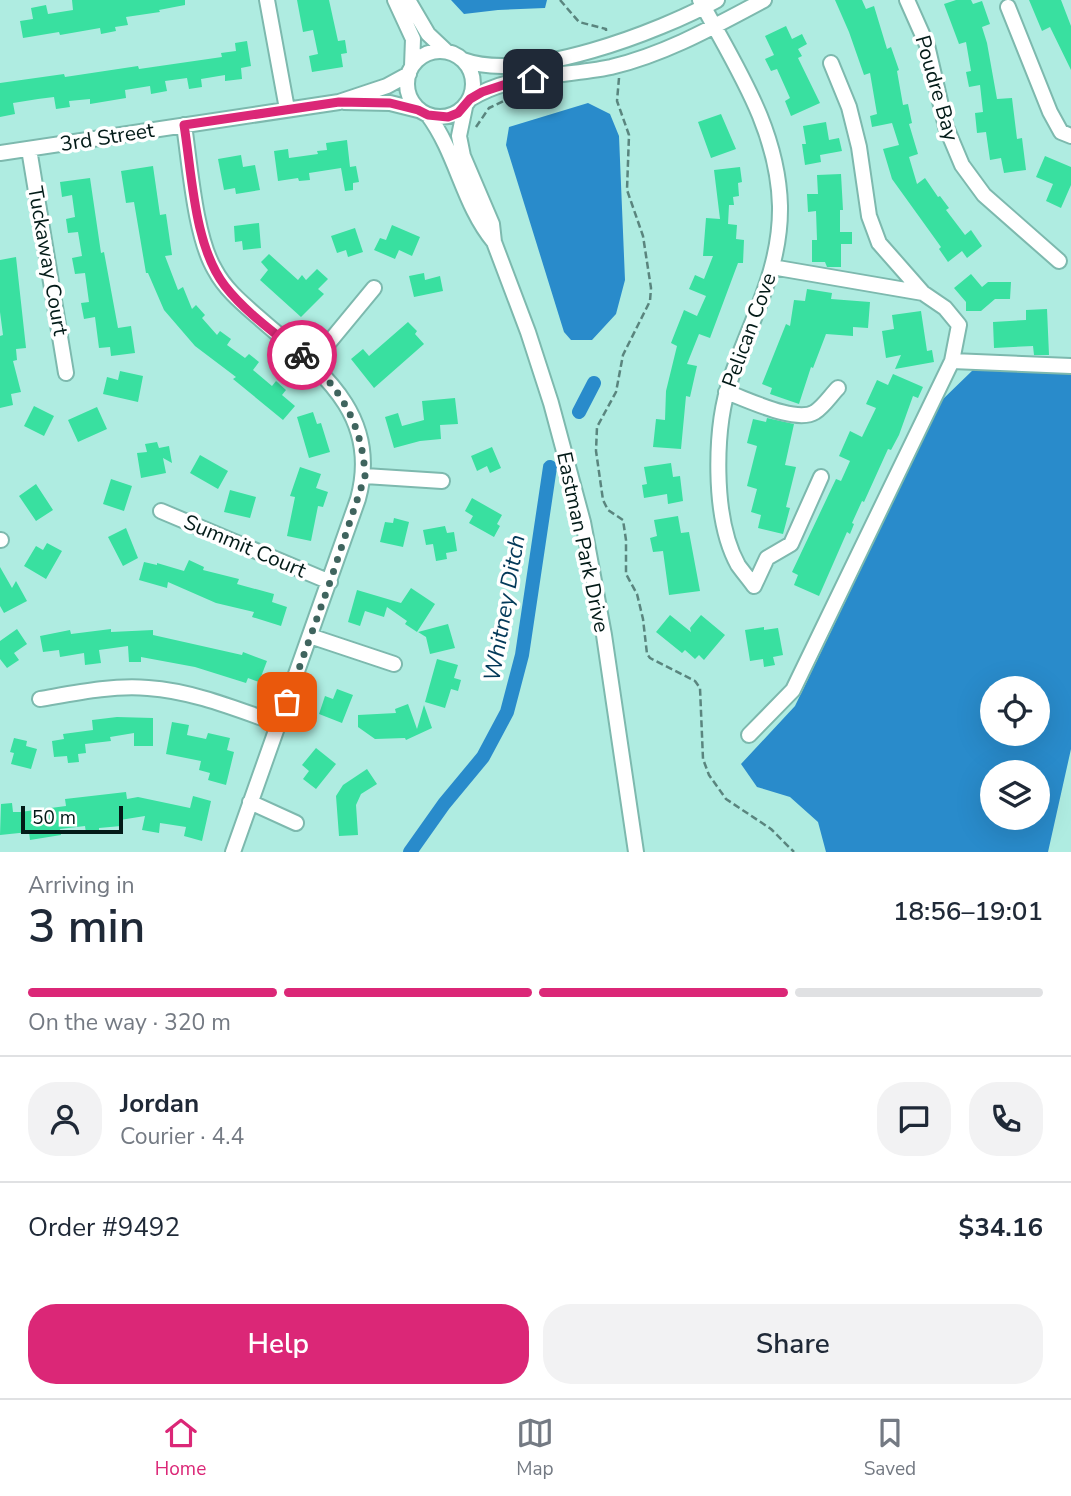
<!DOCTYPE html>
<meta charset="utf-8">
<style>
:root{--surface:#fff;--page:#f2f2f3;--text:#1f2937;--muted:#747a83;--line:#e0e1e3;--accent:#db2777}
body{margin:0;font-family:"Nunito Sans",sans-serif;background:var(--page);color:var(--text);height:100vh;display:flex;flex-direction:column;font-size:26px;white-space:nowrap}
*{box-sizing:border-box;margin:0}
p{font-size:23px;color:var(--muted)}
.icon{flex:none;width:38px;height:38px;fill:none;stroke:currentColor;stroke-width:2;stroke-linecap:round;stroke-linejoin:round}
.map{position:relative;height:852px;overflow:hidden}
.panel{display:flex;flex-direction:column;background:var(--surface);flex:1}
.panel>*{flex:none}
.fabs{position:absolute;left:980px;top:676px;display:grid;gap:14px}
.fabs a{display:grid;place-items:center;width:70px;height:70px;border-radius:50%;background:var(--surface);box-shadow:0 7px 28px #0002;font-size:35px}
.scale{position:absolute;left:21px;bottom:18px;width:102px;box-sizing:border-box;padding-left:7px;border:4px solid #031b18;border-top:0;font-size:19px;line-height:24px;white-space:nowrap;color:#031b18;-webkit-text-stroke:5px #fff;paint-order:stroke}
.pin{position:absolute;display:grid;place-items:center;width:60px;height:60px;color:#fff;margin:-30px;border-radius:14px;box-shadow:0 4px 10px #0006}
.courier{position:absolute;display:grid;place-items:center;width:70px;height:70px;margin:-35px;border:5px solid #db2777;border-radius:50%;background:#fff;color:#222;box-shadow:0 2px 9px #0007}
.headline em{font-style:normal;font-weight:600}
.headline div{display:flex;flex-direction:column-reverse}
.headline{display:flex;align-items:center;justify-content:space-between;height:119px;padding:0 28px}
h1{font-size:46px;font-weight:600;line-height:52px}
.bar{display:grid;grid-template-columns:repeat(4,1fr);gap:10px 7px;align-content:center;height:84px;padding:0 28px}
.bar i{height:9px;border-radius:5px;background:var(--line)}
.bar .on{background:var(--accent)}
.bar p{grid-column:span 4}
.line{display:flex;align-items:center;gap:18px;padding:0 28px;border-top:2px solid var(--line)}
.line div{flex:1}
.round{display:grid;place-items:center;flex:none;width:74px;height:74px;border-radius:28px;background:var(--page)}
.primary-button{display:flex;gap:14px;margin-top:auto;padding:14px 28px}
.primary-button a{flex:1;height:80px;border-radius:28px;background:var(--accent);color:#fff;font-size:28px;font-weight:600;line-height:80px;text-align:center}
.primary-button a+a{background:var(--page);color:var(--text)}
.menu{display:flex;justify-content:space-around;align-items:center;height:98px;border-top:2px solid var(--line);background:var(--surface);font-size:19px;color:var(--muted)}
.menu a{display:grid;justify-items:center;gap:4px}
.menu .on{color:var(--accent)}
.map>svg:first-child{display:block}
.water{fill:#298bcb;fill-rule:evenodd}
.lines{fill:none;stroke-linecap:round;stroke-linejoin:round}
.canal{stroke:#298bcb;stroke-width:14}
.building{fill:#39e0a0}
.minor-casing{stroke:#7db9ae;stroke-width:18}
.path{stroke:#5a857e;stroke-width:2.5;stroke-dasharray:7 3.5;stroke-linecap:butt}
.minor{stroke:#fff;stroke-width:14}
.done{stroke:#3f645e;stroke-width:7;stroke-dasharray:0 12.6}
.route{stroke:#db2777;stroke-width:9}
.labels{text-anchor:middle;stroke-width:7;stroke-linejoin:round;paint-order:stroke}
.street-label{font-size:21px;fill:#031b18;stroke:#fff}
.water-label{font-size:23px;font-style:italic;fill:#033959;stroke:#fff}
</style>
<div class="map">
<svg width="1071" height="852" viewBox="0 0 1071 852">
<rect width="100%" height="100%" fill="#afece1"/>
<path class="water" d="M451,0H547L545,8L498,10L464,14Z
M588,103L610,114L619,136L625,280L616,314L592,340H571L564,332L506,145L509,127Z
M974,369L1071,373V749L1048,852H826L818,822L790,797L757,787L741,764L795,706L942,400ZM992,688H1038V733H992ZM992,772H1038V817H992Z"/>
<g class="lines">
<path class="canal" d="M579,412L594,383
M410,852L444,804L483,757L507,712L522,655L550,467"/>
</g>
<path class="building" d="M72,0H185V5L159,10L160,12L126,17L128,25L115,27L116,31L101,34L100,28L60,35L59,32L23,38L20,21L33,19L31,8L46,5L48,14L73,10Z
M297,0H329L338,41L345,40L347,53L341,54L343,67L312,72L309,56L318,54L313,30L303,32Z
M835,0H862L866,9L874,6L887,49L891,47L899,70L897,71L903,105L908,104L912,123L909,124L918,154L909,157L917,184L925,178L938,197L940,196L949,208L946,210L965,235L971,230L982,246L967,258L962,251L948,262L939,249L941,247L892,179L883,149L899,145L892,123L872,127L870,116L877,114L870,73L864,75L849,32Z
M956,0H971L973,4L982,1L990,24L982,27L987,43L997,99L1012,98L1017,139L1022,138L1026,170L1004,173L1001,158L990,160L986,132L977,133L975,113L983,112L980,85L969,87L966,72L971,71L966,42L959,44L944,4Z
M1029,0H1061L1071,26V70L1050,27L1042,31Z
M786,26L792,39L802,34L807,44L798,49L802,56L798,58L820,103L791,116L785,101L790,98L777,69L771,71L765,59L774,55L765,36Z
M247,41L251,66L241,68L242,79L225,81V75L201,79L202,87L189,89L187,78L165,81L167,91L151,94L150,86L125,90L126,98L90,104V99L69,101L70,107L56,109L54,97L38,99L13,103L15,114L0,117V83L64,74L65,77L138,66L139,69L222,57L221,53L236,51L235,43Z
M721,114L736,149L711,158L698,122Z
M826,122L829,140L839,138L842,151L820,155L821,162L805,165L802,144H806L803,126Z
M347,140L350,167L356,166L359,182L353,183V190L345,191L341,168L309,173L310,180L299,181L298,178L278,181L274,151L288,149L289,158L318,154L317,151L327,150L326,143Z
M241,155L243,167L255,165L260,190L236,194L235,188L224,190L218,159Z
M1045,156L1071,167V185L1061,208L1046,201L1053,184L1036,177Z
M153,166L160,215L166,214L172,255L165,256L178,290L183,287L192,309L196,305L205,315L202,318L217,335L220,331L231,339L227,345L245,358L249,354L259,362L253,370L272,386L276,381L286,390L282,395L295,406L283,420L233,379L236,377L195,346L164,310L148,273H146L134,202L126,203L121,171Z
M740,167L742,182L738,183L739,196L733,197L734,205H729L728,224L737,225L736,239L744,240L743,263H738L710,338L699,334L687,364L697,366L690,397L686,396L681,449L653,447L656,419L665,420L666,391L677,346L671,343L684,310L697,316L706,296L689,289L695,275L704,279L713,256H703L706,218L720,219L714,170Z
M841,174L843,210H840V232H852V244H841V267H827L825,262H812V240H817L816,211L808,212L807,194H818L817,175Z
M90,178L101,253L104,252L118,328L131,326L135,353L111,356L110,347L99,348L95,317L84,319L81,303L89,302L85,273L75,274L72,258L82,256L78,232L68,233L66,219L75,217L72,195L62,197L60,182Z
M259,223L261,248L243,250L242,241L235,242L234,226Z
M392,225L420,237L412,256L399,250L395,259L374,250L380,238L386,240Z
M355,228L363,252L348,257L346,250L337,253L331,236Z
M269,254L298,280L302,275L306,280L317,269L328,279L318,289L324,294L301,317L260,280L268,270L261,262Z
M16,257L26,348L16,349L17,360L13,361L21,392L11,394L13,405L0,408V336L3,335L0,312V260Z
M424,273L425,280L440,276L443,291L414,297L409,276Z
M971,274L982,287L988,282H1011L1010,299H995L981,311H966V302L954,288Z
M807,289L832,293L831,299L870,302L868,328L853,327V336L826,334L813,368L811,367L799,404L770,394L772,388L762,384L786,324L790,326L794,300L805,301Z
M1047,309L1049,355H1034L1033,346L994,348L993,322L1026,320V310Z
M921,311L927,351L932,350L934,362L895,369L901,355L886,358L882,331L894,329L892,315Z
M408,322L417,331L415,334L424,344L374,388L351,359L363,349L369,356Z
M120,371L143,376L138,402L103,394L107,377L118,380Z
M893,374L923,387L918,398L913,396L899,435L891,450L888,449L864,502L862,501L852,523L854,524L850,534L847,532L819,596L794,585L798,575L792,572L836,479L841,481L850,461L839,456L850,431L862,437L876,408L866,404L877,380L888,385Z
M455,398L458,424L440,425L441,439L420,441L394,448L385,417L398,413L402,426L424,420L422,401Z
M34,406L54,416L44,436L24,426Z
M97,407L107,429L78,442L68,420Z
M313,412L317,424L321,423L330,452L309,458L297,417Z
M767,418L794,424L785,465L796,467L786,507L790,508L783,534L758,528L761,515L751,512L757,489L747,486L757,446L747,443L753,419L766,422Z
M157,442L159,448L169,446L172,463L163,458L166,473L141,478L137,453L147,452L145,444Z
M492,447L501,468L490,473L487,466L477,471L471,456Z
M200,455L228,471L218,489L190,473Z
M671,463L673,477L680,476L683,501L668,504L667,494L644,498L642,485L647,484L644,467Z
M300,467L321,474L316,488L328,492L323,507L318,506L311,541L287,536L295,497L290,496Z
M111,479L132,486L124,511L103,504Z
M36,484L53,510L36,521L19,496Z
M230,490L256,497L250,518L224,512Z
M472,498L502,515L497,524L500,526L494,537L469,523L473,516L465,511Z
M678,516L681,533L689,532L700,591L669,595L663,551L653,552L650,538L657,536L654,520Z
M394,518L409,522L403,547L380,542L385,522L393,523Z
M445,526L447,533L454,532L457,551L446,553L447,559L436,561L433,544L426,545L423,530Z
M126,528L138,558L123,566L108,537Z
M47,543L62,551L46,579L24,566L36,546L43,550Z
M189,560L204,567L203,570L239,579L237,584L274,594L272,602L287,607L281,626L252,617L254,612L216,603L168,582L167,588L139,580L144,562L157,565V563L184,571Z
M0,567L12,588L16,581L27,601L4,613L0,606Z
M411,588L435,604L417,632L405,624L407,621L387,607L384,617L365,611L360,626L348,622L357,590L401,603Z
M670,615L691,632L690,628L701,615L725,635L704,660L699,655L695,659L685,650L682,653L656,632Z
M448,624L455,648L430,654L426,637L418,632Z
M764,627V630L778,628L783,655L773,657L775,665L764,667L763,659L750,661L745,630Z
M17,629L27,644L14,653L19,660L7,668L0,659V641Z
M111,629V632L153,630V635L242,655L243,652L267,661L259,682L248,678L246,683L195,667L141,657V662H129L128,646L99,650L101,663L85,665L84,653L60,657L59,650L43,652L40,636L70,630L71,634Z
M437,659L458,665L454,678L461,680L458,691L451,689L445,708L425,702Z
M337,689L353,695L342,723L319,714L325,696L333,699Z
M408,704L417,729L424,705L432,728L406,740L405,738L375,739L358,727V715L396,713L395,709Z
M117,717L153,718V746H134V733L110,737L111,741L85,744L86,753L78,754L79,762L68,763L67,756L54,757L52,741L64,739L63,734L93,730L92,720Z
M172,722L189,725L187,735L206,739L208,733L230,738L227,750L234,752L226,785L208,780L210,773L199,770L201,761L166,754Z
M14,738L27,741L26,746L37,749L31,769L11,764L14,753L10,752Z
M316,748L336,764L316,789L303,779L309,771L302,765Z
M367,769L377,784L361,794L356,805L358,835L339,836L336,796L343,785Z
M126,792L127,799L138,797L190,808L193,796L211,801L202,841L184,836L186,827L160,823L159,833L142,830L145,816L120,820L121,826L99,828V832L86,833L85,826L60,829L61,835L30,840L29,832L0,835L1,804L12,803L13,812H20L66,806L65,799Z"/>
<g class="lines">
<defs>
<path id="minor" d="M267,0L287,109
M395,0L413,39L412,66
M408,0L428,34L446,51
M700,0C735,66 778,128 780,206C781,270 751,319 731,378C714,427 712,518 738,565C743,572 749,579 754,586L767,558L791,544L821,477
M907,0L927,45L946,127L962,165L984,195L1059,261
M1008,7L1050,112L1061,132L1071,136
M407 84a33 33 0 1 1 66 0a33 33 0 1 1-66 0Z
M463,60C526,83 659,32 717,0
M470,99C511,73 564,77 611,67C666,54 715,26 764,0
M344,102L390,103L418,110
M465,107L459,136L463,156L492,224L494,242L528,332L551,403L583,522L604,635L636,852
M428,115C457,154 463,205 494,242
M184,125C190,165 195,237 215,270C225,289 242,303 258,317C316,368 382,411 358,499L233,852
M29,149L66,373
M0,153L339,102L387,86L409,74
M772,267L923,293
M952,361L1071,366
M312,363L374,288
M726,392C747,399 796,424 815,412C824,406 831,395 838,388
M365,476L442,481
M161,511L330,582
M0,540H1
M310,636L394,664
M40,699C75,693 112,685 148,688C193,691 236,709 279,724
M749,735L793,690L952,361L959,325L945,308L923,293L879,243L869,216L859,147L849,107L831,63
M250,802L296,823"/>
</defs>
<use href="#minor" class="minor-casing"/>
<path class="path" d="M560,0L579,22L606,29V31
M619,78L617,101L629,135L627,190L643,236L651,288L650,301L623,355L616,392L597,427L596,451L603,500L608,510L623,520L626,540V574L637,594L643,619L647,654L650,658L695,681L700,688L703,759L709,775L726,799L771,829L794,852
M476,127L489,108L512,97"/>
<use href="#minor" class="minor"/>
</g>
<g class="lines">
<path class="done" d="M287,702L330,582L365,476C363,426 340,386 302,355"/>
<path class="route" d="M302,355C276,334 245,312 225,286C194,246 192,174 184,125L339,102L390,103L418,110L428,115L448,117L458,113L470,99L482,92L512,82L533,79"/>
</g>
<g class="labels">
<g class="street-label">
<text transform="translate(937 88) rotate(74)" y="7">Poudre Bay</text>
<text transform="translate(107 137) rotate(-9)" y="7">3rd Street</text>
<text transform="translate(48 261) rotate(80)" y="7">Tuckaway Court</text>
<text transform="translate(749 330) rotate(-70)" y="7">Pelican Cove</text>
<text transform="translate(583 542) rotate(78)" y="7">Eastman Park Drive</text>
<text transform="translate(245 546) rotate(23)" y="7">Summit Court</text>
</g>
<g class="water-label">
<text transform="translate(504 608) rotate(-80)" y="8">Whitney Ditch</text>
</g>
</g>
</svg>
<div class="fabs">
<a><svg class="icon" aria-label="locate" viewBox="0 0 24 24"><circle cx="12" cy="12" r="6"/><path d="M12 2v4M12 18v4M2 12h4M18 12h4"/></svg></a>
<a><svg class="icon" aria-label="layers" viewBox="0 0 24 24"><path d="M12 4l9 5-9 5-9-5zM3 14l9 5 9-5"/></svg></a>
</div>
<div class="scale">50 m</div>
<div class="pin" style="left:287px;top:702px;background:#ea580c"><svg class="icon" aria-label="bag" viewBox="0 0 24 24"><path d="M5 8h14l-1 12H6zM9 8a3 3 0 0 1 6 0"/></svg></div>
<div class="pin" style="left:533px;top:79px;background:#1f2937"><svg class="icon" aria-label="home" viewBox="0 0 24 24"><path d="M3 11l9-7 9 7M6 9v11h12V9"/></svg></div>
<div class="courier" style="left:302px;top:355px"><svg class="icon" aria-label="bike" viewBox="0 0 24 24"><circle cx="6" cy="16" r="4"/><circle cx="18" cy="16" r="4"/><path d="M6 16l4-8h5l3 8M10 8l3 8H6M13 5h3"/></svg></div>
</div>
<section class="panel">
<div class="headline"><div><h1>3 min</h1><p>Arriving in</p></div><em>18:56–19:01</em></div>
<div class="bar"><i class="on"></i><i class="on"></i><i class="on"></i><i></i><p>On the way · 320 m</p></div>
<div class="line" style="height:126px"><a class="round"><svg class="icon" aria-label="person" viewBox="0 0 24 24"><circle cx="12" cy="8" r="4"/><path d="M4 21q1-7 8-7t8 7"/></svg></a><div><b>Jordan</b><p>Courier · 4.4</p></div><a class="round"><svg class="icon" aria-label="chat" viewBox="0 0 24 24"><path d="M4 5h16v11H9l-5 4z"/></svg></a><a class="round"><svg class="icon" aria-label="phone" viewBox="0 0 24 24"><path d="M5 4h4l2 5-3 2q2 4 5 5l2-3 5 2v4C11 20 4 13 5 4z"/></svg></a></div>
<div class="line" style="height:91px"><div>Order #9492</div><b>$34.16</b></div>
<div class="primary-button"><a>Help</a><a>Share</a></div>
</section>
<nav class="menu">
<a class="on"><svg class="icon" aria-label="home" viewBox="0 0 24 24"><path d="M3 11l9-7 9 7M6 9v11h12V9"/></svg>Home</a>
<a><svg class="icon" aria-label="map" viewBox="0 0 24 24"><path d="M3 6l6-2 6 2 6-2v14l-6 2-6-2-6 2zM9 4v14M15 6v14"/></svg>Map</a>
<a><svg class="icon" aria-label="saved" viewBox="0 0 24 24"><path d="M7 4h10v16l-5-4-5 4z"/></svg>Saved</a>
</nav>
